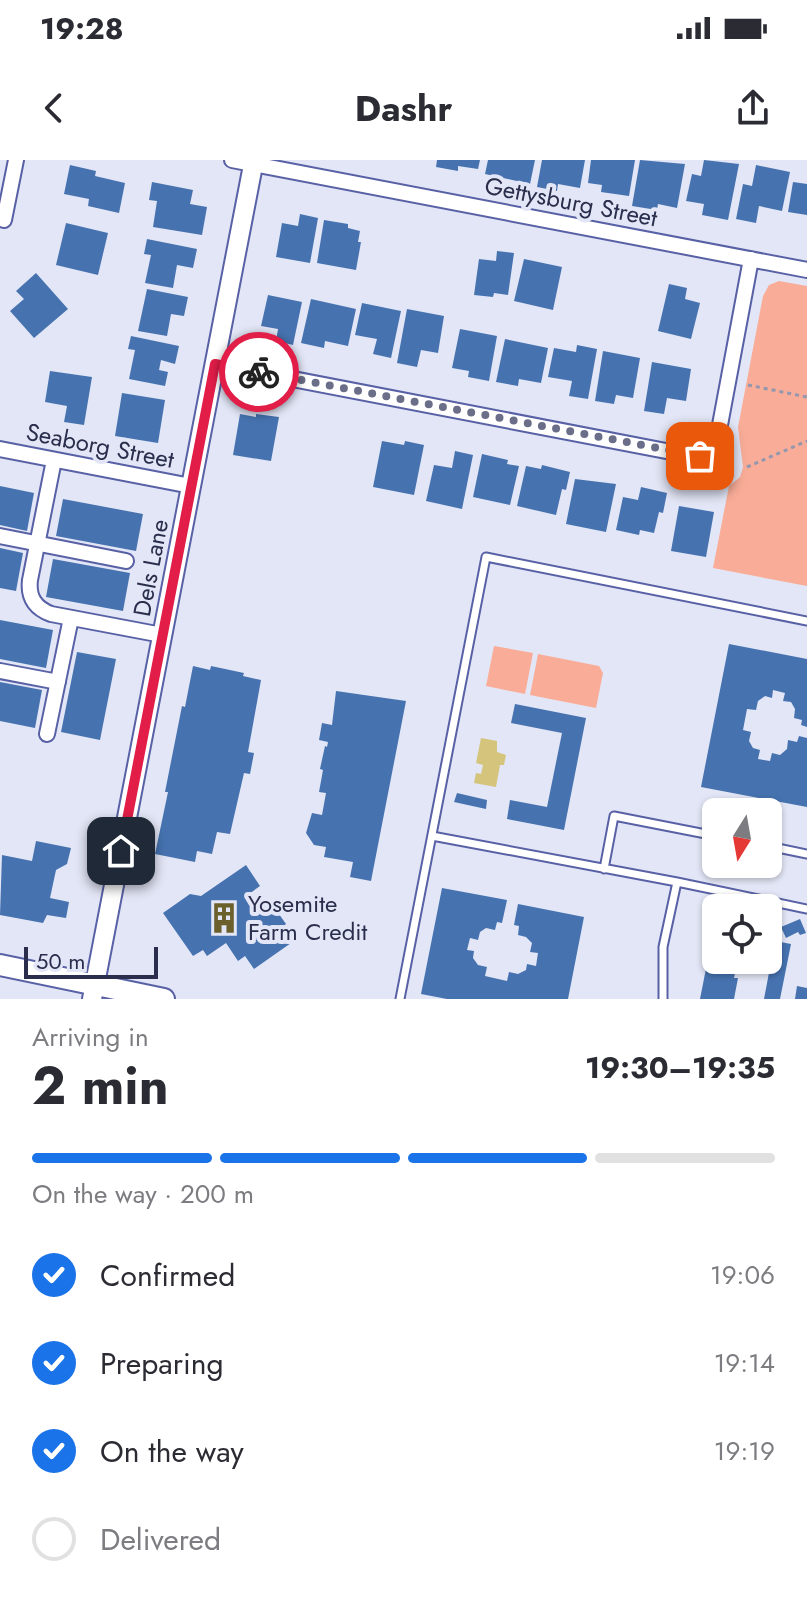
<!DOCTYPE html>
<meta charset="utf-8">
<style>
:root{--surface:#fff;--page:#f2f2f3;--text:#2b2b33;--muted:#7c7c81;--line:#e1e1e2;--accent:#1a73e8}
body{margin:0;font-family:Jost,sans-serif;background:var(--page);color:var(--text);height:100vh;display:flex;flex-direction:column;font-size:30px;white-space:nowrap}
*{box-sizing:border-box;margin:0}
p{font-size:26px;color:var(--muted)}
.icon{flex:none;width:44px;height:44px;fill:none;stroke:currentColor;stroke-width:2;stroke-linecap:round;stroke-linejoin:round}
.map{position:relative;height:839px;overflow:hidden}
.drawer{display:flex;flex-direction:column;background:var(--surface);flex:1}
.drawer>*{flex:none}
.needle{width:52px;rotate:191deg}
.tools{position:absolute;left:702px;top:638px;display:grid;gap:16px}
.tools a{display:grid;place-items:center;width:80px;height:80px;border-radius:12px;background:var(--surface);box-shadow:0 2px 6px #0004;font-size:40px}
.scale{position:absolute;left:24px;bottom:20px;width:134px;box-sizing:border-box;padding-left:8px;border:4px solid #2a2e4c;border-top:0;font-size:22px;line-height:28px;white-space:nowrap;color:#2a2e4c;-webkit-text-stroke:6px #e3e6f6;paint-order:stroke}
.pin{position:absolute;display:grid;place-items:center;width:68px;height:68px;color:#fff;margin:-34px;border-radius:16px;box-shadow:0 4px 12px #0006}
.courier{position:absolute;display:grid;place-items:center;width:80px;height:80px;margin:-40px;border:6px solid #e11d48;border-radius:50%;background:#fff;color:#222;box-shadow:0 2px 10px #0007}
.head em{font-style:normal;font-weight:700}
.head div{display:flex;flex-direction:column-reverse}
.head{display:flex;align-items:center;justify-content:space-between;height:136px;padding:0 32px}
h1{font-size:52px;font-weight:700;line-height:60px}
.bar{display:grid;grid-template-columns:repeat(4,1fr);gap:12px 8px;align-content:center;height:96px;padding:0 32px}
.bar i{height:10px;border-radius:6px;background:var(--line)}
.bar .active{background:var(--accent)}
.bar p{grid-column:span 4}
ol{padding:0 32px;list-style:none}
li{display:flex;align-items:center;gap:24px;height:88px}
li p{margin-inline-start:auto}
li .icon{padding:8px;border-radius:50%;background:var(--accent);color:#fff;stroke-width:4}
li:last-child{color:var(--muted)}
li i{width:44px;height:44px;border:4px solid var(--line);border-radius:50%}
.status{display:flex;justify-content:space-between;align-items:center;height:56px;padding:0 40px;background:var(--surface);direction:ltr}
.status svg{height:22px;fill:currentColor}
header{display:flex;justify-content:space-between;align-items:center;height:104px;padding:0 32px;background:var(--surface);font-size:36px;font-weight:700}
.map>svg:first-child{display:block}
.green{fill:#f9ad98}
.water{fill:#d5c47b}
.building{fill:#4673b0}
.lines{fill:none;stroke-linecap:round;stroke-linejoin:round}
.service-casing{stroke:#5861a5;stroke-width:11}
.minor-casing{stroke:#5861a5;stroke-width:18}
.tertiary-casing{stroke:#5861a5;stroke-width:22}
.secondary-casing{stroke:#5861a5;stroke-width:24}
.path{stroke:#9497ad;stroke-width:3;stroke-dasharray:4 4;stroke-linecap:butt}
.service{stroke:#fff;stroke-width:7}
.minor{stroke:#fff;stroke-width:14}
.tertiary{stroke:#fff;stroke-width:18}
.secondary{stroke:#fff;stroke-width:20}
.done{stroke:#6b6e88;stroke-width:8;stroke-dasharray:0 14.4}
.route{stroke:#e11d48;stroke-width:10}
.labels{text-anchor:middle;stroke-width:8;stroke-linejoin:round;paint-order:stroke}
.street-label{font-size:24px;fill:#2a2e4c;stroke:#e3e6f6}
.poi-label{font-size:24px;fill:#2a2e4c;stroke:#e3e6f6;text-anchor:start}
</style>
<div class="status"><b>19:28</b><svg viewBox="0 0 49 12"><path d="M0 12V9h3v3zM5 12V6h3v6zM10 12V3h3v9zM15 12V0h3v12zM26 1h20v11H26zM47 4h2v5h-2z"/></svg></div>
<header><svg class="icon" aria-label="back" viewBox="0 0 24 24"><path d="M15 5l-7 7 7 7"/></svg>Dashr<svg class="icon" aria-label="share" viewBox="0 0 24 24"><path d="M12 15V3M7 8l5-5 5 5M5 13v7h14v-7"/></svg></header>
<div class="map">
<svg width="807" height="839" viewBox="0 0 807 839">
<rect width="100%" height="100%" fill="#e3e6f6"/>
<path class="green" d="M779,121L807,126V426L713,408L729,326L740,317L743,307L738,267L763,136L769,125Z
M494,486L533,493L525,534L486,526Z
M538,494L599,506L603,513L596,548L530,535Z"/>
<path class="water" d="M481,578L497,581V592L506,595L504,605H500L496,627L474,623L476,613L481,614L483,605L476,603Z"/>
<path class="building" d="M437,0H480L478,9L458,6V11L436,7Z
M488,0H535L530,24L485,14Z
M542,0H585L580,28L558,24L557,31L537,27Z
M591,0H635L629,36L601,32L602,25L588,23Z
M640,0L685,4L677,48L658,44L657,50L632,46Z
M704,0L739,4L728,60L702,55L704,44L686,41L692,14L701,16Z
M70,5L96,11L95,16L125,23L119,53L88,46L89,39L64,34Z
M756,5L790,12L782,51L759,46L756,63L736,59L743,24L752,26Z
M152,22L193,30L190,44L207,47L202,75L153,67L157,41L149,40Z
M793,22L807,24V55L788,52Z
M300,54L318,58L310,103L276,97L282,63L298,66Z
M324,60L348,64V68L360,71L358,82H361L356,110L317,103Z
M66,63L108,73L98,115L56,105Z
M147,79L197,89L193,108L177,105L173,128L145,123L151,95L144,94Z
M497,91L514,93L508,135L494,133L493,137L474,135L479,99L496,101Z
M524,99L562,107L553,150L514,141Z
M36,113L68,149L34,178L10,151L24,139L16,131Z
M669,124L687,128L685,139L700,143L691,179L658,171Z
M147,129L188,137L184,156L171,154L167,176L138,171Z
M268,135L302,142L293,185L276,181L278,169L261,166Z
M311,139L356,149L348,186L325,181L324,188L301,183Z
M362,143L401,151L391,198L373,194L377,179L355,175Z
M407,149L444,156L438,193L421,190L417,207L397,203Z
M460,169L497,176L489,221L468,217L469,211L452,208Z
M131,176L179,186L175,204L161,200L159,210L168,212L165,226L129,219L135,190L128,189Z
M505,179L548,188L541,223L519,219L518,226L496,222Z
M577,185L597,189L588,239L569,236L572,221L548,217L554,188L576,192Z
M603,191L640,198L633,238L616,235L614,244L595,241Z
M652,202L691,209L686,241L667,238L664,254L644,251Z
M50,211L92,217L84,265L64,262L67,246L45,242Z
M122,233L165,240L158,283L115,276Z
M240,254L256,257V254L279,257L271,301L233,295Z
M382,281L404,285L405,281L424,285L414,335L373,327Z
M455,291L473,295L462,349L426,341L434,305L452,308Z
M482,294L508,300L507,304L519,306L510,345L473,337Z
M542,305L570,312L566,330L562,329L556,355L517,346L526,306L541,309Z
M575,319L616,324L606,372L566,364Z
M0,326L34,333L27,371L0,365Z
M641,327L667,333L663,353L659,352L654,373L640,370L639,375L616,370L623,337L638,340Z
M63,339L143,354L136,391L56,376Z
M679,346L714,352L706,397L671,391Z
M0,388L23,393L16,431L0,428Z
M53,399L130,413L123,451L46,437Z
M0,460L53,470L46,508L0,499Z
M729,484L807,499V567L801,565L802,560L794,558L795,549L791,542L783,541L785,533L773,530L772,538L765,536L758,541L756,550L747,549L743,570L751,572L749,581L753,588L760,590L758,599L770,601L772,593L780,595L787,589L788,580L797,582L799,576L807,578V647L701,627Z
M77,492L116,499L100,580L61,572Z
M193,506L210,510L211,506L244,513L243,516L261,520L248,592L254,593L250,614L244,613L230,674L217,672L212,694L197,691L195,702L155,694L168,632H165L182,546L185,547Z
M0,522L42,530L35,568L0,561Z
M336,531L406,541L371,721L350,717L353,702L324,697L326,687L314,685L306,673L312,653L322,655L326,633L319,632L323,610L320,609L325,586L327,587L328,582L319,580L322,563L332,565Z
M515,544L586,558L564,670L507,659L510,640L547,647L562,573L511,563Z
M457,633L487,640L486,649L454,642Z
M36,681L71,688L67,704L56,710L50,738L69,742L66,758L47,755L43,763L0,755L2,695L32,701Z
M246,705L260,726L249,734L258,747L269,740L286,764L281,768L291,783L254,809L245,796L238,801L226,783L207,796L203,790L193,796L163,753L190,734L201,736Z
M442,728L507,740L502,763L497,762L495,770L486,768L480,772L478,780L470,778L467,790L474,791L473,798L478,805L487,807L485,816L507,821L509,812L518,814L526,810L527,804L536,806L538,793L530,792L532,783L526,777L518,775L519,766L514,765L518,744L584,757L568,839H447L421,834Z
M800,759L806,773L800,775L798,772L786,778L781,767Z
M715,763L716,800H741V803H737L734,818H738L734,839H700Z
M775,781L791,784L780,839H764Z
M797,826L807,828V839H795Z"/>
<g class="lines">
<defs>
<path id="service" d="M432,676L677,722
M768,686L807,694
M604,709L614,656L716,676
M400,839L486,397L807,461
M663,839V787L677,722L807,749"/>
<path id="minor" d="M232,0L807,110
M4,60L16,0
M215,204L692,296C704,297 713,294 717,281L751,99
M0,289L191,326
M54,300L30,420C28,437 35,448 51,454L162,475
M0,376L126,401
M0,511L58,522
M47,574L71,458"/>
<path id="tertiary" d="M92,839L254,0"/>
<path id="secondary" d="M0,805L164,839"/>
</defs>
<use href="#service" class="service-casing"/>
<use href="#minor" class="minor-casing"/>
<use href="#tertiary" class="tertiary-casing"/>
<use href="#secondary" class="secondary-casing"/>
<path class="path" d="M748,225L807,237
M747,307L807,281"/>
<use href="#service" class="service"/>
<use href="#minor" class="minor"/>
<use href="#tertiary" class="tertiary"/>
<use href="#secondary" class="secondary"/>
</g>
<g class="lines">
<path class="done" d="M259,212L700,296"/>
<path class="route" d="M121,691L215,204L259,212"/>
</g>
<defs>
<symbol id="building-bare" viewBox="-9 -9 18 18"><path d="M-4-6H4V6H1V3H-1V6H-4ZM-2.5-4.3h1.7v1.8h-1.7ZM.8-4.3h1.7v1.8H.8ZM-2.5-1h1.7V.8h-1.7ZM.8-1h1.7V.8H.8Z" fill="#6b5f2c" stroke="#e3e6f6" stroke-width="2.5" paint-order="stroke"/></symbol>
</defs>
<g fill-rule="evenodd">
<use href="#building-bare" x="202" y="736" width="44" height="44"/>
</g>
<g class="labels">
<g class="street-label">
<text transform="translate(571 42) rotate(11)" y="8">Gettysburg Street</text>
<text transform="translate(100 286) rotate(11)" y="8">Seaborg Street</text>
<text transform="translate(151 408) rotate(-79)" y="8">Dels Lane</text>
</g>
<g class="poi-label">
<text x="248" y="752">Yosemite<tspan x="248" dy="28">Farm Credit</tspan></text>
</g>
</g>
</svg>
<div class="tools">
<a><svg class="needle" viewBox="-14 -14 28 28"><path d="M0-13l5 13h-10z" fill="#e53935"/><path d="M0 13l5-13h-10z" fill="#7c7c81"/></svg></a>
<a><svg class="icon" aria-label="locate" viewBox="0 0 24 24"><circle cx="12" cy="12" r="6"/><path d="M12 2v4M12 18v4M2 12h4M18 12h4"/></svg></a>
</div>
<div class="scale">50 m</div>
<div class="pin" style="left:700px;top:296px;background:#ea580c"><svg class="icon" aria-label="bag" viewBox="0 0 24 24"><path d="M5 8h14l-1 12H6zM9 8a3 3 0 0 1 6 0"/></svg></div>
<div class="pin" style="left:121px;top:691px;background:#1f2937"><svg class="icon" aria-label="home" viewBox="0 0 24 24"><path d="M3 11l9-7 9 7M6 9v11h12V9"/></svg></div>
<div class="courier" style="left:259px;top:212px"><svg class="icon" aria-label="bike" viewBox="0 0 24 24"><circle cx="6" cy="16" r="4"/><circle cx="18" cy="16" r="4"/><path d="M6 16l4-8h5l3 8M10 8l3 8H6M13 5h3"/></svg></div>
</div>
<section class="drawer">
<div class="head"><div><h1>2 min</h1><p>Arriving in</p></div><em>19:30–19:35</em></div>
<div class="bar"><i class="active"></i><i class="active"></i><i class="active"></i><i></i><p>On the way · 200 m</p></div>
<ol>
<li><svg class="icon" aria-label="check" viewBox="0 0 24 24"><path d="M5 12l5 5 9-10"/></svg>Confirmed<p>19:06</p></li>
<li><svg class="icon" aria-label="check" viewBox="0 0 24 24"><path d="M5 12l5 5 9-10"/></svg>Preparing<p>19:14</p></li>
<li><svg class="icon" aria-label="check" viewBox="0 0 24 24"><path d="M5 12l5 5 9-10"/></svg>On the way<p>19:19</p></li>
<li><i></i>Delivered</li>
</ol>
</section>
